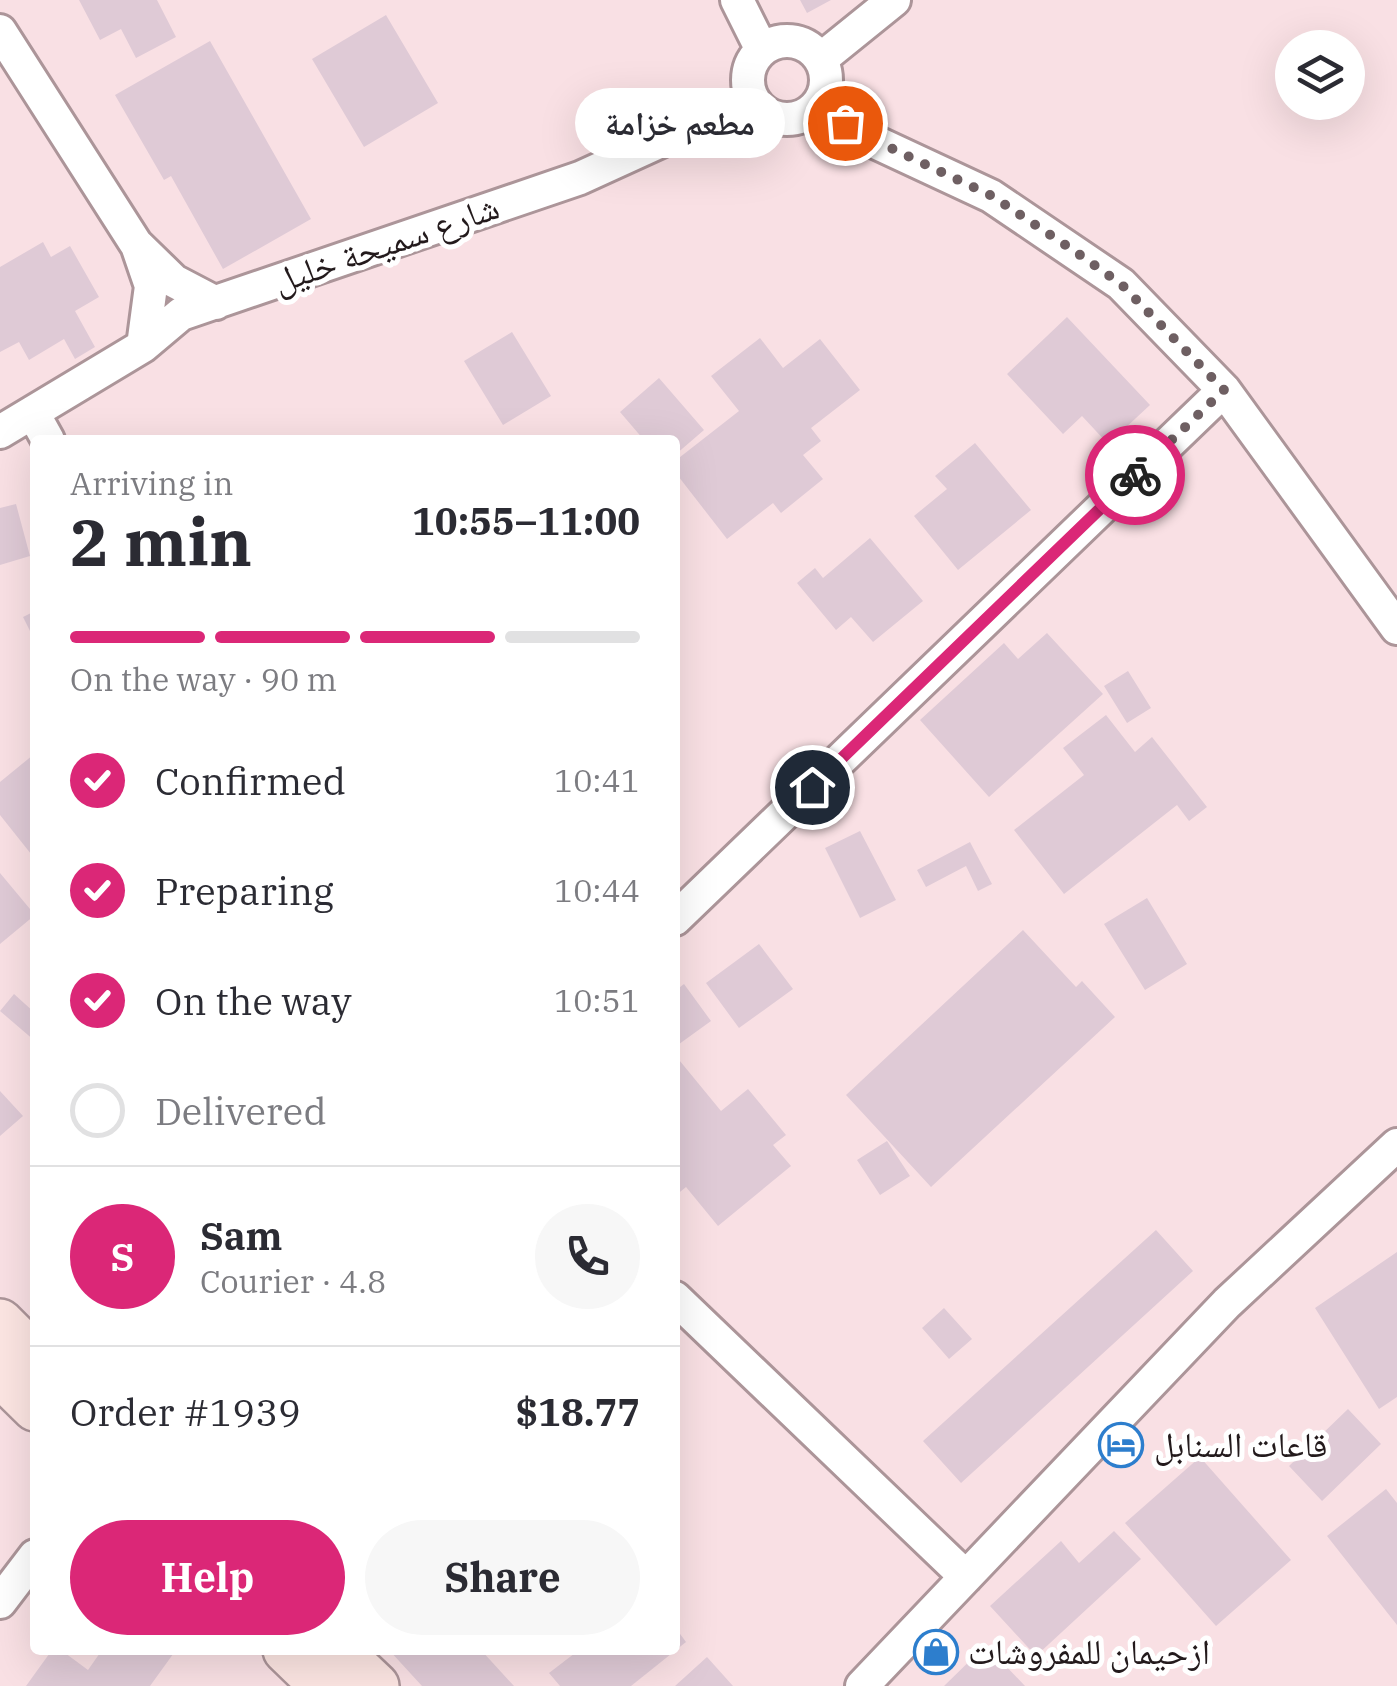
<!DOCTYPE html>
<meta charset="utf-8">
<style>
:root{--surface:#fff;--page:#f7f7f7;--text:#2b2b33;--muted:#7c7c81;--line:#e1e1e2;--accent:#db2777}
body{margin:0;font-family:"IBM Plex Serif","Noto Naskh Arabic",serif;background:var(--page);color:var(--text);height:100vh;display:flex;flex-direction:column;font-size:38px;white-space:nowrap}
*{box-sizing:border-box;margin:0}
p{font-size:32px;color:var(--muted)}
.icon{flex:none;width:55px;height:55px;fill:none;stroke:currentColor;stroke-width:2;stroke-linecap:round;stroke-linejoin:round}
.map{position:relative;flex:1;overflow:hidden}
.drawer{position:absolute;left:30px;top:435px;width:650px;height:1220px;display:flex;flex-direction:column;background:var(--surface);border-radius:10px;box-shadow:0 10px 40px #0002}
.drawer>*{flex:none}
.tools{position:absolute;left:1275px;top:30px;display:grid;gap:20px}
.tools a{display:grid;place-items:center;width:90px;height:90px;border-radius:50%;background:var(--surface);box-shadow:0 10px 40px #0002;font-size:50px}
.pin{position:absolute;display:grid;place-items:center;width:85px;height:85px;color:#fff;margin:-42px;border:5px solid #fff;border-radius:50%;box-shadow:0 2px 10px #0007}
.courier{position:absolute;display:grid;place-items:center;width:100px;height:100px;margin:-50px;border:8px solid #db2777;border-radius:50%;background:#fff;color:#222;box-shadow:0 2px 12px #0007}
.bubble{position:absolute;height:70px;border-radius:35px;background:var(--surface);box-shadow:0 10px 40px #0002;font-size:32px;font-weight:800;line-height:70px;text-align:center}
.overview em{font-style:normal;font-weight:800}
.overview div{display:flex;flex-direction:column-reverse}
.overview{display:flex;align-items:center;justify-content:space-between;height:170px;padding:0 40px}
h1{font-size:65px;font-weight:800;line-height:75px}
.bar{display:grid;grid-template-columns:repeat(4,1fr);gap:15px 10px;align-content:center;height:120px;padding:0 40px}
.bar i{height:12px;border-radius:8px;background:var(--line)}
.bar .active{background:var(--accent)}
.bar p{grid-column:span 4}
.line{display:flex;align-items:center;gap:25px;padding:0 40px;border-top:2px solid var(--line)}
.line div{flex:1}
.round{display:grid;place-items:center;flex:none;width:105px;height:105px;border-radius:52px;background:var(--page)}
ol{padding:0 40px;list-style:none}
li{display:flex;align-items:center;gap:30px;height:110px}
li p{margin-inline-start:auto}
li .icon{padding:10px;border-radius:50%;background:var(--accent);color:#fff;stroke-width:4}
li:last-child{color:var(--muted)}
li i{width:55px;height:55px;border:5px solid var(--line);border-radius:50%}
.button{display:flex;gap:20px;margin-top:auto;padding:20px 40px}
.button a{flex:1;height:115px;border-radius:60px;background:var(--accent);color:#fff;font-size:40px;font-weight:800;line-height:115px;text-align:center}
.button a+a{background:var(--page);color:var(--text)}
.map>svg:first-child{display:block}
.building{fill:#dfcad6}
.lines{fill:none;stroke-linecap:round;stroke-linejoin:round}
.street-casing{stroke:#ac9599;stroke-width:38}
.secondary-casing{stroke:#ac9599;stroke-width:50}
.street{stroke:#fff;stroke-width:32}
.secondary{stroke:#fce5e2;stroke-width:45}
.done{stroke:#6e5f62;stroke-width:10;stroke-dasharray:0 18}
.route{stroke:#db2777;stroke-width:12}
.labels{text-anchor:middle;stroke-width:10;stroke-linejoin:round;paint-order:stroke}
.street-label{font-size:35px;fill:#231a1c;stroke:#fff}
.poi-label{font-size:35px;fill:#231a1c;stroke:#fff;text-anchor:start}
</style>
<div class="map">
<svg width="1397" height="1686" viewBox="0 0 1397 1686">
<rect width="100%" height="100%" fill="#f9e0e4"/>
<path class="building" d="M79,0H157L176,37L136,58L121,29L100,40Z
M800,0H831L807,13Z
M386,15L438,103L364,147L312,59Z
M210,41L311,219L223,269L171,176L164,180L115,95Z
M43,242L51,257L70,246L99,297L75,311L95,347L75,359L64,339L29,360L19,342L0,352V267Z
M1067,317L1150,405L1108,444L1082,416L1063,434L1007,374Z
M512,332L551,396L503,425L464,361Z
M760,338L783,368L820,339L860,390L811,428L821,441L803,455L823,479L781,513L773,503L727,539L675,472V461L739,411L711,376Z
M659,378L704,430L675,455V440H644L620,412Z
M975,443L1031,510L958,570L914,516L947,489L935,476Z
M16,504L30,556L0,565V508Z
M870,538L923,601L873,642L851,617L836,630L797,583L815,568L823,578Z
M35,611V641L23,617Z
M1047,633L1103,694L989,797L920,720L1004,643L1018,659Z
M1128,671L1151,708L1127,723L1104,686Z
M1106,715L1135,752L1152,737L1207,807L1189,821L1177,805L1064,894L1014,830L1084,775L1063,748Z
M33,755L35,758V859L0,815V782Z
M860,831L896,900L860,918L825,848Z
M970,842L992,884L978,891L966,866L926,887L917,870Z
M0,873L35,915L0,944Z
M1147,898L1187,964L1145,990L1104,924Z
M1023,930L1076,987L1082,981L1115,1017L931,1187L846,1095Z
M759,944L793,989L739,1028L706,983Z
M684,984L711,1021L675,1047V991Z
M14,994L35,1013V1041L0,1011Z
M675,1055L721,1111L748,1089L786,1135L773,1145L791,1166L718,1226L686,1187L675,1196Z
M0,1091L23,1116L0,1136Z
M887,1141L910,1176L880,1195L857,1160Z
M1156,1230L1193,1271L961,1483L923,1441Z
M1397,1252V1397L1379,1409L1315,1308Z
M944,1308L972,1339L949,1359L922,1328Z
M1348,1409L1381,1444L1322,1501L1289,1466Z
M1200,1457L1291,1560L1216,1626L1125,1523Z
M1386,1489L1397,1503V1625L1327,1536Z
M1114,1531L1141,1559L1036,1656L990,1606L1061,1541L1079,1563Z
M675,1627L686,1642L631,1686H560L549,1673L579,1650H675Z
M986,1645L1025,1686H944Z
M52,1650H61L88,1670L102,1650H176L150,1686H26Z
M389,1650H481L514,1686H422Z
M707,1657L733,1686H675Z"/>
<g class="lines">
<defs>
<path id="street" d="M737,0L762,50
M0,31L136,244L174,281L216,303
M748 80a39 39 0 1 1 78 0a39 39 0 1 1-78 0Z
M821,59L894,0
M817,106L873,141L991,196L1121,284L1224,390L1397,628
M138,248L151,286L143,346
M33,413L48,440
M0,432L143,346L181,314L580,178L753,99
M675,919L1224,390
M675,1298L966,1577
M0,1602L35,1556
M862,1686L1227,1303L1397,1145"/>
<path id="secondary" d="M0,1322L35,1357
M0,1374L35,1408
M286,1650L323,1686
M338,1650L376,1686"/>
</defs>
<use href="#street" class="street-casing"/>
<use href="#secondary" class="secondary-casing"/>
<use href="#street" class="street"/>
<use href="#secondary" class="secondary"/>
</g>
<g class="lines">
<path class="done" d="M845,123L874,140L992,196L1073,250L1121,284L1224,390L1135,475"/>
<path class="route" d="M812,787L1135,475"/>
</g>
<defs>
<symbol id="hotel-ring" viewBox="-11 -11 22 22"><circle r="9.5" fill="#fff" stroke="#2d7ecd" stroke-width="1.5"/><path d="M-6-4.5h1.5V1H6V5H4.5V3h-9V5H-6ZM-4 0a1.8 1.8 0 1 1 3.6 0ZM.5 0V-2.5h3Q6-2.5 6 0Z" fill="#2d7ecd"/></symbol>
<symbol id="shop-ring" viewBox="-11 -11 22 22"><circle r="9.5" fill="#fff" stroke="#2d7ecd" stroke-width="1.5"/><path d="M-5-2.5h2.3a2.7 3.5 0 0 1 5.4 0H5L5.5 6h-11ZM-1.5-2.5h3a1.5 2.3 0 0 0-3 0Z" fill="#2d7ecd"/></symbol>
</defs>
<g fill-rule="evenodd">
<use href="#hotel-ring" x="1096" y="1420" width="50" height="50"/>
<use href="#shop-ring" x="911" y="1627" width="50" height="50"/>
</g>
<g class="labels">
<g class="street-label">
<text transform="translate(386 244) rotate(-19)" y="12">شارع سميحة خليل</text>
</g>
<g class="poi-label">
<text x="1154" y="1457">قاعات السنابل</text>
<text x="968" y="1664">ازحيمان للمفروشات</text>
</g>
</g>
</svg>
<div class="tools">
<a><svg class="icon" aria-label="layers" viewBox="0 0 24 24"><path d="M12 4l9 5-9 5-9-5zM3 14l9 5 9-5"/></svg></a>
</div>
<div class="pin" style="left:845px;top:123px;background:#ea580c"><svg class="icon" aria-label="bag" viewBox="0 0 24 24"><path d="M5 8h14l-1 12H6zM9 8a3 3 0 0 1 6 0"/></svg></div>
<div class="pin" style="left:812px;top:787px;background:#1f2937"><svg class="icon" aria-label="home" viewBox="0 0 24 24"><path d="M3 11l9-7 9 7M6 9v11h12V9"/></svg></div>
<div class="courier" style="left:1135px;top:475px"><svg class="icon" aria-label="bike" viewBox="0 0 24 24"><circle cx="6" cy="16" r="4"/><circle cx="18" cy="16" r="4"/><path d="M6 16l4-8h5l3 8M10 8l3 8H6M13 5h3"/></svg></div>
<div class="bubble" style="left:575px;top:88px;width:210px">مطعم خزامة</div>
<section class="drawer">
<div class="overview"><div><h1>2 min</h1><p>Arriving in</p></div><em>10:55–11:00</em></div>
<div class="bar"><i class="active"></i><i class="active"></i><i class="active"></i><i></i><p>On the way · 90 m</p></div>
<ol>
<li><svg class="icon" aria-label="check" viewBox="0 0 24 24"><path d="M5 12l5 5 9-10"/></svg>Confirmed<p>10:41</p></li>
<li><svg class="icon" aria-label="check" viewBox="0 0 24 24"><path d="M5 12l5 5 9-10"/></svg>Preparing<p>10:44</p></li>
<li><svg class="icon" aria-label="check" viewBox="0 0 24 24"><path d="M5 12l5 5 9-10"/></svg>On the way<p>10:51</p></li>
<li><i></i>Delivered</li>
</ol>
<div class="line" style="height:180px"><b class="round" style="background:var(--accent);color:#fff">S</b><div><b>Sam</b><p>Courier · 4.8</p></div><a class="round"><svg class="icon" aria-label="phone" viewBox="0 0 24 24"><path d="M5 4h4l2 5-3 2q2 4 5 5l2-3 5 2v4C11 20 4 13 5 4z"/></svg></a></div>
<div class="line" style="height:130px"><div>Order #1939</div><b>$18.77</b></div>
<div class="button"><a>Help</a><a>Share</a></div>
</section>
</div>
